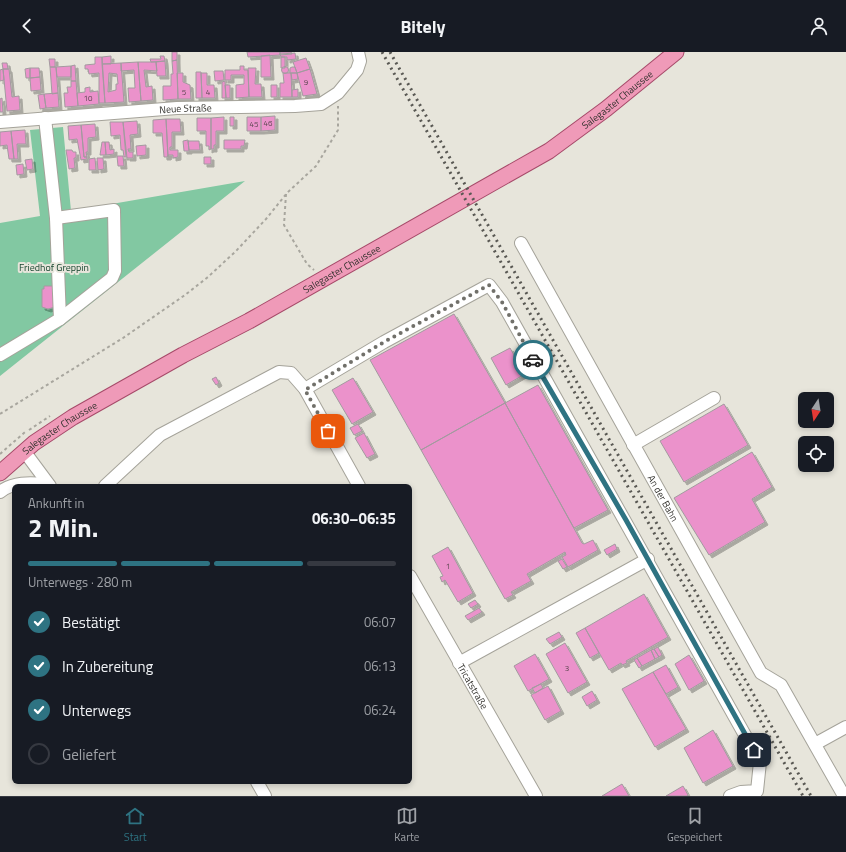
<!DOCTYPE html>
<html lang="de">
<meta charset="utf-8">
<style>
:root{--surface:#171b24;--page:#242831;--text:#f1f3f6;--muted:#9ea1a6;--line:#363941;--accent:#2e7382}
body{margin:0;font-family:"Titillium Web",sans-serif;background:var(--page);color:var(--text);height:100vh;display:flex;flex-direction:column;font-size:15px;white-space:nowrap}
*{box-sizing:border-box;margin:0}
p{font-size:13px;color:var(--muted)}
.icon{flex:none;width:22px;height:22px;fill:none;stroke:currentColor;stroke-width:2;stroke-linecap:round;stroke-linejoin:round}
.map{position:relative;flex:1;overflow:hidden}
.details{position:absolute;left:12px;top:432px;width:400px;height:300px;display:flex;flex-direction:column;background:var(--surface);border-radius:6px;box-shadow:0 2px 6px #0003}
.details>*{flex:none}
.needle{width:26px;rotate:192deg}
.controls{position:absolute;left:798px;top:340px;display:grid;gap:8px}
.controls a{display:grid;place-items:center;width:36px;height:36px;border-radius:6px;background:var(--surface);box-shadow:0 2px 6px #0003;font-size:20px}
.pin{position:absolute;display:grid;place-items:center;width:34px;height:34px;color:#fff;margin:-17px;border-radius:8px;box-shadow:0 2px 6px #0006}
.courier{position:absolute;display:grid;place-items:center;width:40px;height:40px;margin:-20px;border:3px solid #2e7382;border-radius:50%;background:#fff;color:#222;box-shadow:0 1px 5px #0007}
.overview em{font-style:normal;font-weight:700}
.overview div{display:flex;flex-direction:column-reverse}
.overview{display:flex;align-items:center;justify-content:space-between;height:68px;padding:0 16px}
h1{font-size:26px;font-weight:700;line-height:30px}
.bar{display:grid;grid-template-columns:repeat(4,1fr);gap:6px 4px;align-content:center;height:48px;padding:0 16px}
.bar i{height:5px;border-radius:3px;background:var(--line)}
.bar .active{background:var(--accent)}
.bar p{grid-column:span 4}
ol{padding:0 16px;list-style:none}
li{display:flex;align-items:center;gap:12px;height:44px}
li p{margin-inline-start:auto}
li .icon{padding:4px;border-radius:50%;background:var(--accent);color:#fff;stroke-width:4}
li:last-child{color:var(--muted)}
li i{width:22px;height:22px;border:2px solid var(--line);border-radius:50%}
header{display:flex;justify-content:space-between;align-items:center;height:52px;padding:0 16px;background:var(--surface);font-size:18px;font-weight:700}
.tabs{display:flex;justify-content:space-around;align-items:center;height:56px;border-top:1px solid var(--line);background:var(--surface);font-size:11px;color:var(--muted)}
.tabs a{display:grid;justify-items:center;gap:2px}
.tabs .active{color:var(--accent)}
.map>svg:first-child{display:block}
.green{fill:#82c8a2}
.building{fill:#eb92cb;stroke:#a39a9f;fill-rule:evenodd;filter:url(#shadow)}
.lines{fill:none;stroke-linecap:round;stroke-linejoin:round}
.minor-casing{stroke:#a5a39a;stroke-width:14}
.major-casing{stroke:#a64a69;stroke-width:17}
.path{stroke:#a8a69e;stroke-width:2;stroke-dasharray:3 3;stroke-linecap:butt}
.minor{stroke:#fff;stroke-width:12}
.major{stroke:#ef9ab8;stroke-width:15}
.rail{stroke:#595853;stroke-width:3;stroke-dasharray:2 4;stroke-linecap:butt}
.done{stroke:#71706a;stroke-width:4;stroke-dasharray:0 7.2}
.route{stroke:#2e7382;stroke-width:5}
.labels{text-anchor:middle;stroke-width:4;stroke-linejoin:round;paint-order:stroke}
.number-label{font-size:8px;fill:#604954}
.street-label{font-size:10px;fill:#32312d;stroke:#e7e5db}
.park-label{font-size:10px;fill:#184630;stroke:#e7e5db}
</style>
<header><svg class="icon" aria-label="back" viewBox="0 0 24 24"><path d="M15 5l-7 7 7 7"/></svg>Bitely<svg class="icon" aria-label="person" viewBox="0 0 24 24"><circle cx="12" cy="8" r="4"/><path d="M4 21q1-7 8-7t8 7"/></svg></header>
<div class="map">
<svg width="846" height="744" viewBox="0 0 846 744">
<defs>
<filter id="shadow"><feDropShadow dx="3" dy="3" stdDeviation="0" flood-color="#0004"/></filter>
</defs>
<rect width="100%" height="100%" fill="#e7e5db"/>
<path class="green" d="M63,75L71,159L245,129L0,324V171L40,164L30,78Z"/>
<path class="building" d="M177,0V8L172,9V0Z
M247,0H280V3L248,5Z
M280,0H291L292,2L280,3Z
M295,1L296,7L287,8V5H281L280,2Z
M270,3L271,25H261V4Z
M111,4V12H102V5Z
M160,4H164L165,9L151,10L150,7H161Z
M95,5H102L105,51H99V21L89,22L88,17H85V13L95,12Z
M281,5H285V16H281Z
M306,6L310,17L297,21L293,10Z
M49,7H55V15H50Z
M177,8L178,47L163,48V34H171V22H173L172,9Z
M165,9L166,24H157L156,10Z
M138,10H156L157,19L144,18L146,35L152,34L153,48L141,49Z
M138,10L141,49L129,50L128,36H135L134,18L121,19V11Z
M2,11H7L8,17H3Z
M121,11L124,50L105,51L102,12ZM109,21L117,22L118,32H116V38L108,40Z
M75,13L76,29H71V14Z
M71,14V25H57L56,15Z
M240,14H244V18H248L249,45L236,46V33L244,32V23H231V28H225V18H240Z
M281.5 18a3.5 3.5 0 1 1 7 0a3.5 3.5 0 1 1-7 0Z
M50,15H56L58,41L52,42Z
M292,15H295L297,21H290V16Z
M30,16H39L40,25L30,26Z
M30,16V26H26L25,17Z
M248,16H256L255,32H261L262,45H249Z
M3,17H9L12,45L19,44L20,58L7,59Z
M3,17L4,28L0,29V18Z
M310,17L317,42L303,44L297,21Z
M214,19H223L224,28L215,29Z
M196,20H201L202,46H196Z
M177,21H183V30L190,33L191,47H178Z
M201,21H207V33H214L215,46H202Z
M283,21H291L292,45H280V31H284Z
M291,21H297L298,27L292,28Z
M40,25L41,38L31,39L30,26Z
M71,29H76L78,54L65,55L64,41H68L67,35H71Z
M225,29L226,46H222V30Z
M225,33H230V46H226Z
M271,33H277V45H271Z
M90,35V40L98,39L99,52L78,54L77,41L85,40V36Z
M298,37V45H292V38Z
M58,41L59,55L46,56L44,42Z
M44,42L46,56L40,57L38,43Z
M2,46L3,60H0V47Z
M275,64V78L261,79V65Z
M224,65V79H216V93H214V97H211V66Z
M230,65H234V74H230Z
M247,65H261V79H247Z
M197,66H211V97L209,98V94H206V79H197Z
M166,67H180L181,80H172V95H170V98H178V105L173,106V103H168V105Z
M166,67L168,105H164L162,81H153V68Z
M137,69L138,82L130,83L131,97H128L129,100H133V106H127L123,70Z
M110,70H123L126,105H124L123,98H121L120,83L111,84Z
M95,72L96,85L88,86V100H86L87,105H84L81,73Z
M81,73L84,105H87V107L81,108L77,87L69,88L68,74Z
M25,78L26,92H17L18,107H14L11,79Z
M11,79L14,107H9L7,93L0,94V80Z
M188,88L189,99H184L183,89Z
M224,88H245L244,94H241V97H224Z
M188,89H199L200,98H189Z
M102,90H105L106,103H100Z
M105,90H109L110,98L114,97V102L106,103Z
M146,93V103L137,104L136,94Z
M66,98H72L73,100H76V106H74L75,116L69,117Z
M117,104H123L124,114H118Z
M204,105H211V112H204Z
M95,106L96,118H89V107Z
M97,106H103L104,117L98,118Z
M32,107L33,117L27,118L25,108Z
M23,112L24,122L17,123L16,113Z
M44,234H53L55,255L48,257L42,255V237H44Z
M454,262L505,351L421,398L370,308Z
M510,296L525,322L506,333L491,306Z
M216,325L219,331L216,333L212,327Z
M353,326L373,360L352,372L332,338Z
M538,333L608,458L574,476L505,351Z
M505,351L582,491L584,492L593,488L598,498L568,515L562,505L566,503L565,500L527,522L531,529L511,540L513,543L505,547L421,398Z
M724,352L748,393L684,430L660,389Z
M358,372L362,379L354,383L350,376Z
M364,381L375,402L367,406L355,386Z
M752,400L772,435L752,447L765,470L709,503L674,446Z
M615,492L617,497L607,503L604,498Z
M448,495L473,541L458,550L445,528L442,530L440,525L443,524L432,504Z
M562,507L567,515L563,517L558,509Z
M644,542L668,585L626,609L627,611L622,613L621,611L609,618L585,576Z
M475,548L478,552L471,556L468,552Z
M479,556L482,560L468,568L465,564Z
M585,576L599,601L590,606L576,581Z
M559,580L562,585L550,592L546,587Z
M565,591L587,630L568,641L546,602Z
M658,595L662,603L659,605L654,597Z
M654,597L659,605L655,607L651,598Z
M651,598L655,607L642,614L637,606Z
M535,602L549,627L528,639L514,614Z
M689,603L704,629L689,638L675,612Z
M637,606L642,614L639,616L634,608Z
M666,613L678,635L666,642L653,620Z
M653,620L686,677L655,695L622,637Z
M541,632L543,636L535,641L532,636Z
M548,634L561,659L545,668L531,643Z
M592,639L597,648L587,654L582,645Z
M713,678L733,714L703,731L684,696Z
M622,732L629,744H602Z
M683,734L688,743L687,744H666Z"/>
<g class="lines">
<defs>
<g id="minor">
<path id="s1" d="M0,70L177,56L295,54L321,52L338,41L357,18L360,9L358,0"/>
<path d="M56,166L114,158L115,219L112,226L60,267"/>
<path id="s2" d="M521,191L761,621L781,633L844,744"/>
<path d="M0,303L60,267L56,166L45,66"/>
<path d="M305,337L384,290L489,233L502,250L760,710L757,739L741,740L730,744"/>
<path d="M633,393L714,346"/>
<path d="M24,399L50,434"/>
<path d="M105,434L160,383L279,320L291,321L305,337L359,434"/>
<path d="M0,440C14,429 32,431 48,432"/>
<path id="s3" d="M410,524L536,744"/>
<path d="M459,611L648,507"/>
<path d="M815,692L846,675"/>
<path d="M257,730L265,744"/>
</g>
<g id="major">
<path id="s4" d="M0,421L34,391L73,365L183,303L249,269L549,99L606,57L676,0"/>
</g>
</defs>
<use href="#minor" class="minor-casing"/>
<use href="#major" class="major-casing"/>
<path class="path" d="M286,142L284,173L307,212L314,218
M0,362L123,286L185,243L208,225L236,199L266,167L287,141L316,114L338,78V54
M29,378L50,364
M0,402L25,380"/>
<use href="#minor" class="minor"/>
<use href="#major" class="major"/>
<path class="rail" d="M382,0L803,744
M390,0L811,744"/>
</g>
<g class="lines">
<path class="done" d="M328,379L305,338L384,290L489,233L502,250L533,308"/>
<path class="route" d="M533,308L626,468L754,698"/>
</g>
<g class="labels">
<g class="number-label">
<text x="306" y="33">9</text>
<text x="184" y="43">5</text>
<text x="208" y="43">4</text>
<text x="88" y="49">10</text>
<text x="268" y="74">46</text>
<text x="254" y="75">45</text>
<text x="448" y="517">1</text>
<text x="567" y="619">3</text>
</g>
<g class="street-label">
<text dy="4" stroke="none"><textPath href="#s4" startOffset="723">Salegaster Chaussee</textPath></text>
<text dy="4" stroke="none"><textPath href="#s1" startOffset="186">Neue Straße</textPath></text>
<text dy="4" stroke="none"><textPath href="#s4" startOffset="399">Salegaster Chaussee</textPath></text>
<text dy="4" stroke="none"><textPath href="#s4" startOffset="75">Salegaster Chaussee</textPath></text>
<text dy="4" stroke="none"><textPath href="#s2" startOffset="292">An der Bahn</textPath></text>
<text dy="4" stroke="none"><textPath href="#s3" startOffset="127">Tricatstraße</textPath></text>
</g>
<g class="park-label">
<text x="54" y="219">Friedhof Greppin</text>
</g>
</g>
</svg>
<div class="controls">
<a><svg class="needle" viewBox="-14 -14 28 28"><path d="M0-13l5 13h-10z" fill="#e53935"/><path d="M0 13l5-13h-10z" fill="#9ea1a6"/></svg></a>
<a><svg class="icon" aria-label="locate" viewBox="0 0 24 24"><circle cx="12" cy="12" r="6"/><path d="M12 2v4M12 18v4M2 12h4M18 12h4"/></svg></a>
</div>
<div class="pin" style="left:328px;top:379px;background:#ea580c"><svg class="icon" aria-label="bag" viewBox="0 0 24 24"><path d="M5 8h14l-1 12H6zM9 8a3 3 0 0 1 6 0"/></svg></div>
<div class="pin" style="left:754px;top:698px;background:#1f2937"><svg class="icon" aria-label="home" viewBox="0 0 24 24"><path d="M3 11l9-7 9 7M6 9v11h12V9"/></svg></div>
<div class="courier" style="left:533px;top:308px"><svg class="icon" aria-label="car" viewBox="0 0 24 24"><path d="M5 17H2v-5l4-1 3-4h7l3 4 3 1v5h-3M9 17h6M6 11h13"/><circle cx="7" cy="17" r="2"/><circle cx="17" cy="17" r="2"/></svg></div>
<section class="details">
<div class="overview"><div><h1>2 Min.</h1><p>Ankunft in</p></div><em>06:30–06:35</em></div>
<div class="bar"><i class="active"></i><i class="active"></i><i class="active"></i><i></i><p>Unterwegs · 280 m</p></div>
<ol>
<li><svg class="icon" aria-label="check" viewBox="0 0 24 24"><path d="M5 12l5 5 9-10"/></svg>Bestätigt<p>06:07</p></li>
<li><svg class="icon" aria-label="check" viewBox="0 0 24 24"><path d="M5 12l5 5 9-10"/></svg>In Zubereitung<p>06:13</p></li>
<li><svg class="icon" aria-label="check" viewBox="0 0 24 24"><path d="M5 12l5 5 9-10"/></svg>Unterwegs<p>06:24</p></li>
<li><i></i>Geliefert</li>
</ol>
</section>
</div>
<nav class="tabs">
<a class="active"><svg class="icon" aria-label="home" viewBox="0 0 24 24"><path d="M3 11l9-7 9 7M6 9v11h12V9"/></svg>Start</a>
<a><svg class="icon" aria-label="map" viewBox="0 0 24 24"><path d="M3 6l6-2 6 2 6-2v14l-6 2-6-2-6 2zM9 4v14M15 6v14"/></svg>Karte</a>
<a><svg class="icon" aria-label="saved" viewBox="0 0 24 24"><path d="M7 4h10v16l-5-4-5 4z"/></svg>Gespeichert</a>
</nav>
